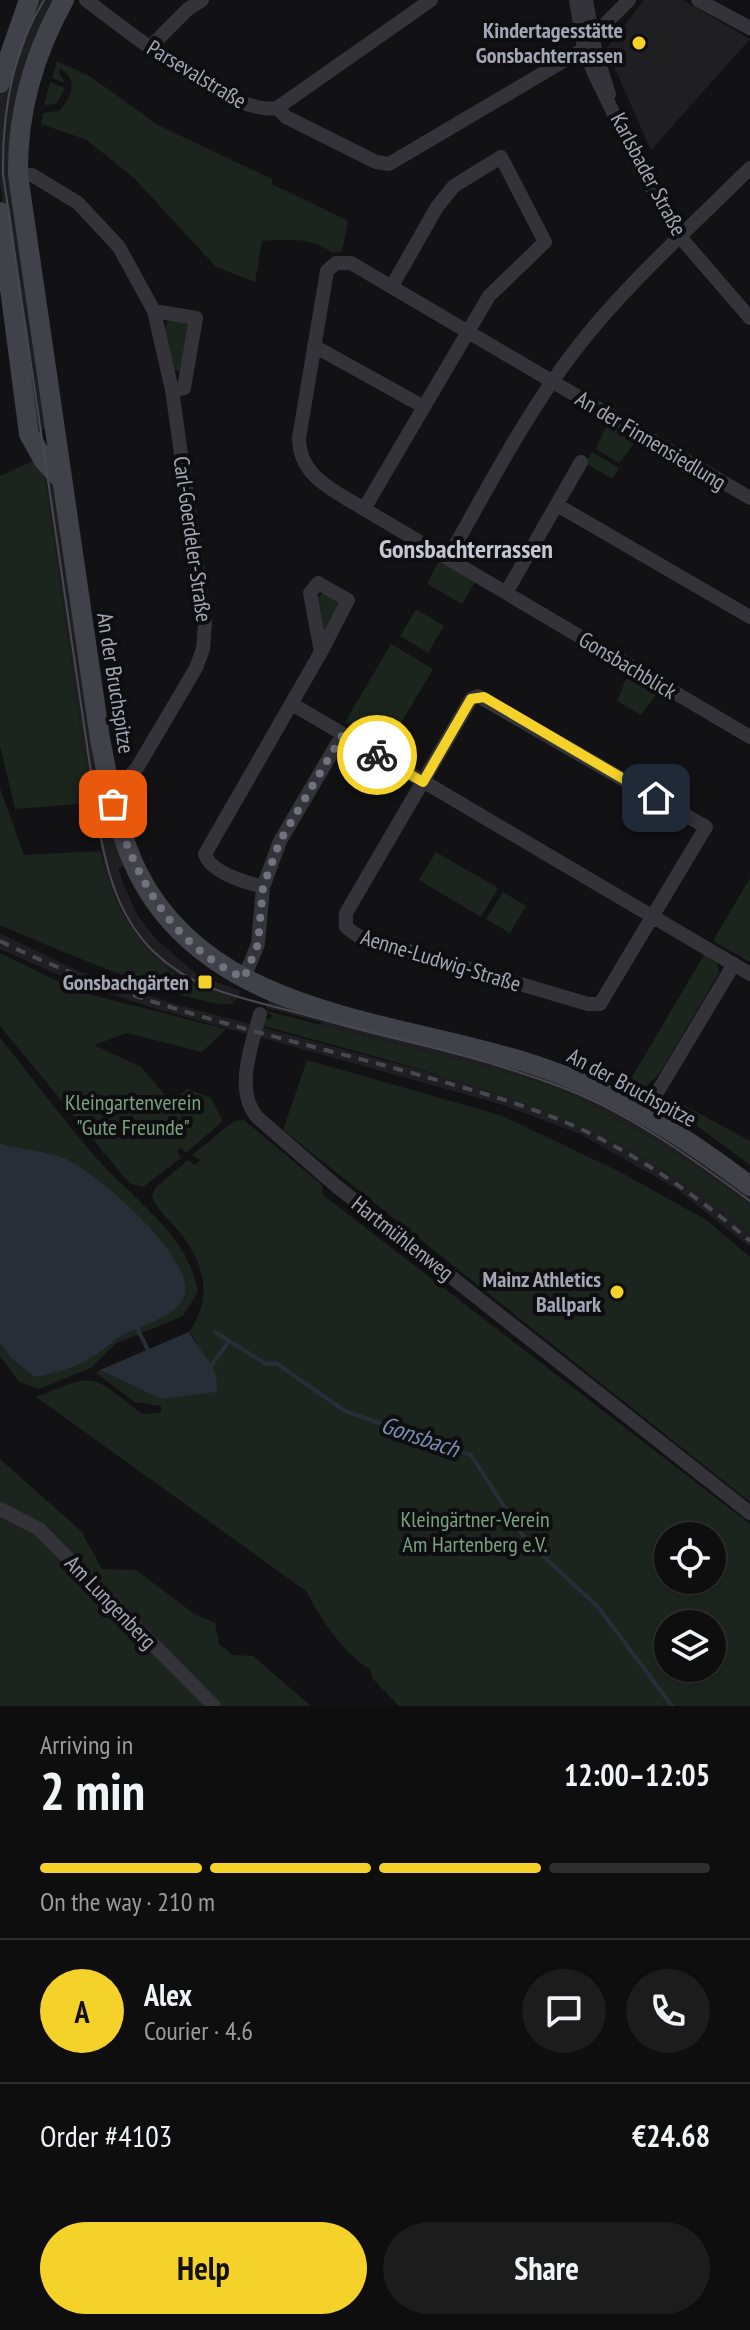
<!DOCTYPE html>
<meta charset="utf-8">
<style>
:root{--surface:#0e0e0f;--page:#1c1c1d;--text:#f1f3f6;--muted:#9b9c9e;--line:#2e2e2f;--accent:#f5d229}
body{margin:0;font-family:"PT Sans Narrow",sans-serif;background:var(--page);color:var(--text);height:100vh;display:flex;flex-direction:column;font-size:30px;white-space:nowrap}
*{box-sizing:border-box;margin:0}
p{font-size:26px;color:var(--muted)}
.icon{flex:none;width:44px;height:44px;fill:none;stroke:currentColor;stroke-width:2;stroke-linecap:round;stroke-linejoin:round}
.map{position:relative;height:1706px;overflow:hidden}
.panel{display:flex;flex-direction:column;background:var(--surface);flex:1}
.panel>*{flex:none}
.tools{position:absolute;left:654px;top:1522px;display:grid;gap:16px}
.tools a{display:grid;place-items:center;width:72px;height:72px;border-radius:50%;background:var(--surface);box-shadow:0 2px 6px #0004,0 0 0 2px var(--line);font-size:40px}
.pin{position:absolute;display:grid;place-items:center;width:68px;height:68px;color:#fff;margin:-34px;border-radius:16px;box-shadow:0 4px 12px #0006}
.courier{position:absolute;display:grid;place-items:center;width:80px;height:80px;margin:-40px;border:6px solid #f5d229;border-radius:50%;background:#fff;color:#222;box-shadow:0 2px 10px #0007}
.head em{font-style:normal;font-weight:600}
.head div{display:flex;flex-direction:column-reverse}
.head{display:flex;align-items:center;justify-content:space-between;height:136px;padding:0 40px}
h1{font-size:52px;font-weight:600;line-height:60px}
.bar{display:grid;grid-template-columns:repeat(4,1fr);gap:12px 8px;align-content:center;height:96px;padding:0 40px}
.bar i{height:10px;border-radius:6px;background:var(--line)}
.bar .active{background:var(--accent)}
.bar p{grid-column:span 4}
.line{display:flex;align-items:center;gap:20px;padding:0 40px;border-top:2px solid var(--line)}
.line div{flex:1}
.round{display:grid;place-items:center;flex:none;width:84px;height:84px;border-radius:42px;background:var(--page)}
.primary-button{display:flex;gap:16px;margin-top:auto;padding:16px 40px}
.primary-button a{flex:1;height:92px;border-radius:48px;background:var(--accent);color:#111;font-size:32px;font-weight:600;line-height:92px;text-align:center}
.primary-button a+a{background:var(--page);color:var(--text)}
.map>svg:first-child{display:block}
.built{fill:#1f1e21}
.green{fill:#1c241e;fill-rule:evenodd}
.water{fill:#282e38}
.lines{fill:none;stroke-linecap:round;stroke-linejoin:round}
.stream{stroke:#282e38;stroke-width:4}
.minor{stroke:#333339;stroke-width:14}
.secondary{stroke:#414249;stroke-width:20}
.tram{stroke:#484950;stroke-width:2}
.rail{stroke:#484950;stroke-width:4;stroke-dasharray:10 8;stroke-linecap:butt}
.done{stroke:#70727d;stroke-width:8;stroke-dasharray:0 14.4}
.route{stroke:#f5d229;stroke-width:10}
.poi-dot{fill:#f5d229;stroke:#0e0d0f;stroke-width:3}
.labels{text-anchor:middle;stroke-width:8;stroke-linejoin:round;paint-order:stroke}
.poi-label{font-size:22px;font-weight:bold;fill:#a3a6b5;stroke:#0e0d0f;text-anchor:end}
.street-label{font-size:22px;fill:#a3a6b5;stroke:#0e0d0f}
.park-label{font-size:22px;fill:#7aa082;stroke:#0e0d0f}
.water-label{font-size:24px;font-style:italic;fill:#798eb1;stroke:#0e0d0f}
.quarter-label{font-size:26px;font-weight:bold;fill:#c4c6d1;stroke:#0e0d0f}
</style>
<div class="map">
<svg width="750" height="1706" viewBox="0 0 750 1706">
<rect width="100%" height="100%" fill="#121214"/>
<path class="built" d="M36,0H57L15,127L46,428L41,432L37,431L0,184V96L6,73Z
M644,0H683L750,39L651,150L606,49Z
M43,466L55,482L124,866L118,868L123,883L138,916L156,939L196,974L241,991L236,1001L198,987L159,963L136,938L108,882L91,803Z
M0,933L78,971L168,1002L505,1093L584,1125L672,1173L728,1213L750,1233V1247L675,1188L580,1134L500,1104L150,1007L77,983L0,949Z
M270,995L574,1083L750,1190V1205L652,1138L568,1093L527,1078L321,1025V1022L266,1008Z"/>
<path class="green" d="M57,61L91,77L158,125L272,179V184L348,221L342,251L333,253C312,237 288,239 262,241L255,282L216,267L135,179L87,140L41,124L43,113L59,111C72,98 79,79 60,68L59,73L65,83L52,78Z
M50,82L65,88L56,104L44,105Z
M169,319L189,323L180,372L173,369L165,328Z
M607,424L636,441L619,463L596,449Z
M592,452L619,468L613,479L585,463Z
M34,460L43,466L91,803L15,809L0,745V476Z
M439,561L475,582L462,604L427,584Z
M325,590L342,602L327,625L330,627L324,631L316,600Z
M416,609L444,626L428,653L400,636Z
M391,644L433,669L387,747L345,722Z
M627,677L657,694L641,715L617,701Z
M0,788L24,855L100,851C115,909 141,960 197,987C209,992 229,995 235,1003C205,1014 37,941 0,925Z
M436,852L498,888L481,917L419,880Z
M750,878V962L713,941Z
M503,892L526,906L510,933L486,919Z
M0,953L80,992L226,1029L202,1052L127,1033L94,1045L141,1067L171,1102L187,1089L211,1098L223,1121L186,1153L181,1148L177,1151L181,1158L143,1187L130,1184L0,1026Z
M704,955L717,963L719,973L659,1074L645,1087L628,1084Z
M263,1010L527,1078L568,1093L652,1138L743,1199L750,1205V1233C612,1111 433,1073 260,1025L263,1018L271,1019L272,1015Z
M0,1038C31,1076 60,1116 92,1153C129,1197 188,1232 198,1292L183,1316L115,1344L91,1368L39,1389L19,1382L0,1356Z
M307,1060L503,1116L620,1172L708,1221L750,1257V1502L283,1130Z
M678,1102L750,1141V1165L680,1113Z
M244,1120L322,1185L323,1195L750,1524V1706H399L373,1679L370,1669C345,1656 319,1616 306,1591L36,1397C99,1372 89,1374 142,1414L161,1413V1406L135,1402L96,1373L100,1370L161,1399L196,1342L189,1332C214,1297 204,1262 178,1230C169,1220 156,1209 152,1196L155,1188L188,1160L195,1165L200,1160L192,1155L234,1121ZM668,1536H712V1580H668ZM668,1624H712V1668H668Z
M0,1459L81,1531L102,1569L136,1570L193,1613L215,1623L219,1644L233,1655L253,1656L311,1706H0Z"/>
<path class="water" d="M0,1144C21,1150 47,1151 66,1159C97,1173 199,1261 184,1297C177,1316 140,1326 123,1335C110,1342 100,1353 87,1360C71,1369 53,1373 35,1377L11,1358L0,1342Z
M189,1332C197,1350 222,1368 216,1392L161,1399L100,1370Z"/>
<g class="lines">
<path class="stream" d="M137,1328L148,1350
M215,1332L266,1364L276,1363L345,1411L471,1455L526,1540L598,1607L672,1706
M211,1366L229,1341"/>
<path class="minor" d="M86,0C126,29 230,116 277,108L431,0
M576,0L584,48L594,73L639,166L681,238L750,318
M586,0L595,50L609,94
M698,0L750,28
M586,33L603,26L629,0
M150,47L188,9L202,0
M277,108L286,117L376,162L389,164L594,43
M18,175H32L78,203L119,247L154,311L172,390L205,623L203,649L196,668L137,768L125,781L110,787
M154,311L196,318L184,388L172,390
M314,346L424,407
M750,498L351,263H336L327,271L299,438C299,477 335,491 364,509L750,737
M557,505L750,617
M364,509L489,296L545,242L501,157L454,186L437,207L392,286
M448,558C488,488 526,413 576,349C627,283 691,227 750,168
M506,593L581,462
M478,696L706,827L600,1004H588L358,936L346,927V913L471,699Z
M292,704L750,974
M263,887C245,882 211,873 205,854L321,652L310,593L318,583L348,600L321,652
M244,978L258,944L263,887L280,841L343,734
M260,1014C252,1044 234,1090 257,1117L335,1185L750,1513
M643,1116L734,964
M0,1509L39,1529L214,1706"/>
<path class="secondary" d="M64,0C34,54 17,113 18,175L100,739C109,784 117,831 138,873C212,1020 403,1020 540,1067C615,1092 687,1138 750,1186
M0,83L29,0
M0,212L29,434L44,461L60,478"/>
<path class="tram" d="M44,0C12,52 2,114 3,174L99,827C107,873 119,918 154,952C195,992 249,999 302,1014C385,1037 472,1054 553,1084C624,1109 689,1156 750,1201"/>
<path class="rail" d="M0,941C127,1004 269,1034 405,1071C465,1088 527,1104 583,1130C644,1159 700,1198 750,1241"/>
</g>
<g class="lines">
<path class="done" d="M113,804C134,876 172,946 244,978L258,944L263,887L280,841L343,734L377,755"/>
<path class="route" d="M377,755L423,782L471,699L484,697L656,798"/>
</g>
<g class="poi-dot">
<circle cx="639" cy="43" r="8"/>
<rect x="197" y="974" width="16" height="16" rx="4"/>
<circle cx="617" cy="1292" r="8"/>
</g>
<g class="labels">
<g class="poi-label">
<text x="623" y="38">Kindertagesstätte<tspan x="623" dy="25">Gonsbachterrassen</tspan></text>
<text x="189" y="990">Gonsbachgärten</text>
<text x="601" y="1287">Mainz Athletics<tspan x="601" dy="25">Ballpark</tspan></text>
</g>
<g class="street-label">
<text transform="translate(197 74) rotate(31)" y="8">Parsevalstraße</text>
<text transform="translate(649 174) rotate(62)" y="8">Karlsbader Straße</text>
<text transform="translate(651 440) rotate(31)" y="8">An der Finnensiedlung</text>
<text transform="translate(193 539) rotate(82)" y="8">Carl-Goerdeler-Straße</text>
<text transform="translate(628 665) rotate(31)" y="8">Gonsbachblick</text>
<text transform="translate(116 683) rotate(81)" y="8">An der Bruchspitze</text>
<text transform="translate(441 960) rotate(17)" y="8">Aenne-Ludwig-Straße</text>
<text transform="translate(632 1087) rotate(28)" y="8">An der Bruchspitze</text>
<text transform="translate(403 1238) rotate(38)" y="8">Hartmühlenweg</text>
<text transform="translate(111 1602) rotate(46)" y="8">Am Lungenberg</text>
</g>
<g class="park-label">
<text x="133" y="1110">Kleingartenverein<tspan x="133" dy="25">"Gute Freunde"</tspan></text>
<text x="475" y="1527">Kleingärtner-Verein<tspan x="475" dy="25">Am Hartenberg e.V.</tspan></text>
</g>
<g class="water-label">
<text transform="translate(420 1437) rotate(19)" y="8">Gonsbach</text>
</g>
<g class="quarter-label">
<text x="466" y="558">Gonsbachterrassen</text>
</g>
</g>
</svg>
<div class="tools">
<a><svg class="icon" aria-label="locate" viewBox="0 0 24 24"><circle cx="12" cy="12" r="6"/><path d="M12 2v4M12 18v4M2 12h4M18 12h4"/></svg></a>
<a><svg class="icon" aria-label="layers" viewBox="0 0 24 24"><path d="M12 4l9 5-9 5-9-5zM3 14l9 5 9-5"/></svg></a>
</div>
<div class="pin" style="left:113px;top:804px;background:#ea580c"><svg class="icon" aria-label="bag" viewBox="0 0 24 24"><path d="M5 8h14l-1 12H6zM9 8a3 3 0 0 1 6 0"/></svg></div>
<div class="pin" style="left:656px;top:798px;background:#1f2937"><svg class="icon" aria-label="home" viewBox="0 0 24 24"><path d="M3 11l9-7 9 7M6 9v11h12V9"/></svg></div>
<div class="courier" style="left:377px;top:755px"><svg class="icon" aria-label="bike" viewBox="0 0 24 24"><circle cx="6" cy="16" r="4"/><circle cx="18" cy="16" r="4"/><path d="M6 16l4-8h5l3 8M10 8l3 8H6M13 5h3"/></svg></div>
</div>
<section class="panel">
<div class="head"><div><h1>2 min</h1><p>Arriving in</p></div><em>12:00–12:05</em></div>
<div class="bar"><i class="active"></i><i class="active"></i><i class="active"></i><i></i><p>On the way · 210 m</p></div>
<div class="line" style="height:144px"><b class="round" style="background:var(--accent);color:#111">A</b><div><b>Alex</b><p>Courier · 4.6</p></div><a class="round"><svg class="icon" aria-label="chat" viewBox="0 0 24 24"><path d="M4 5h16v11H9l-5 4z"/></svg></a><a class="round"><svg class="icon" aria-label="phone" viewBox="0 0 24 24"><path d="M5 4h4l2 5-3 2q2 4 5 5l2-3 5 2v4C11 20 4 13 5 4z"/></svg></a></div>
<div class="line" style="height:104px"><div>Order #4103</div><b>€24.68</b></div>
<div class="primary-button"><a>Help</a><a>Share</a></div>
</section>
